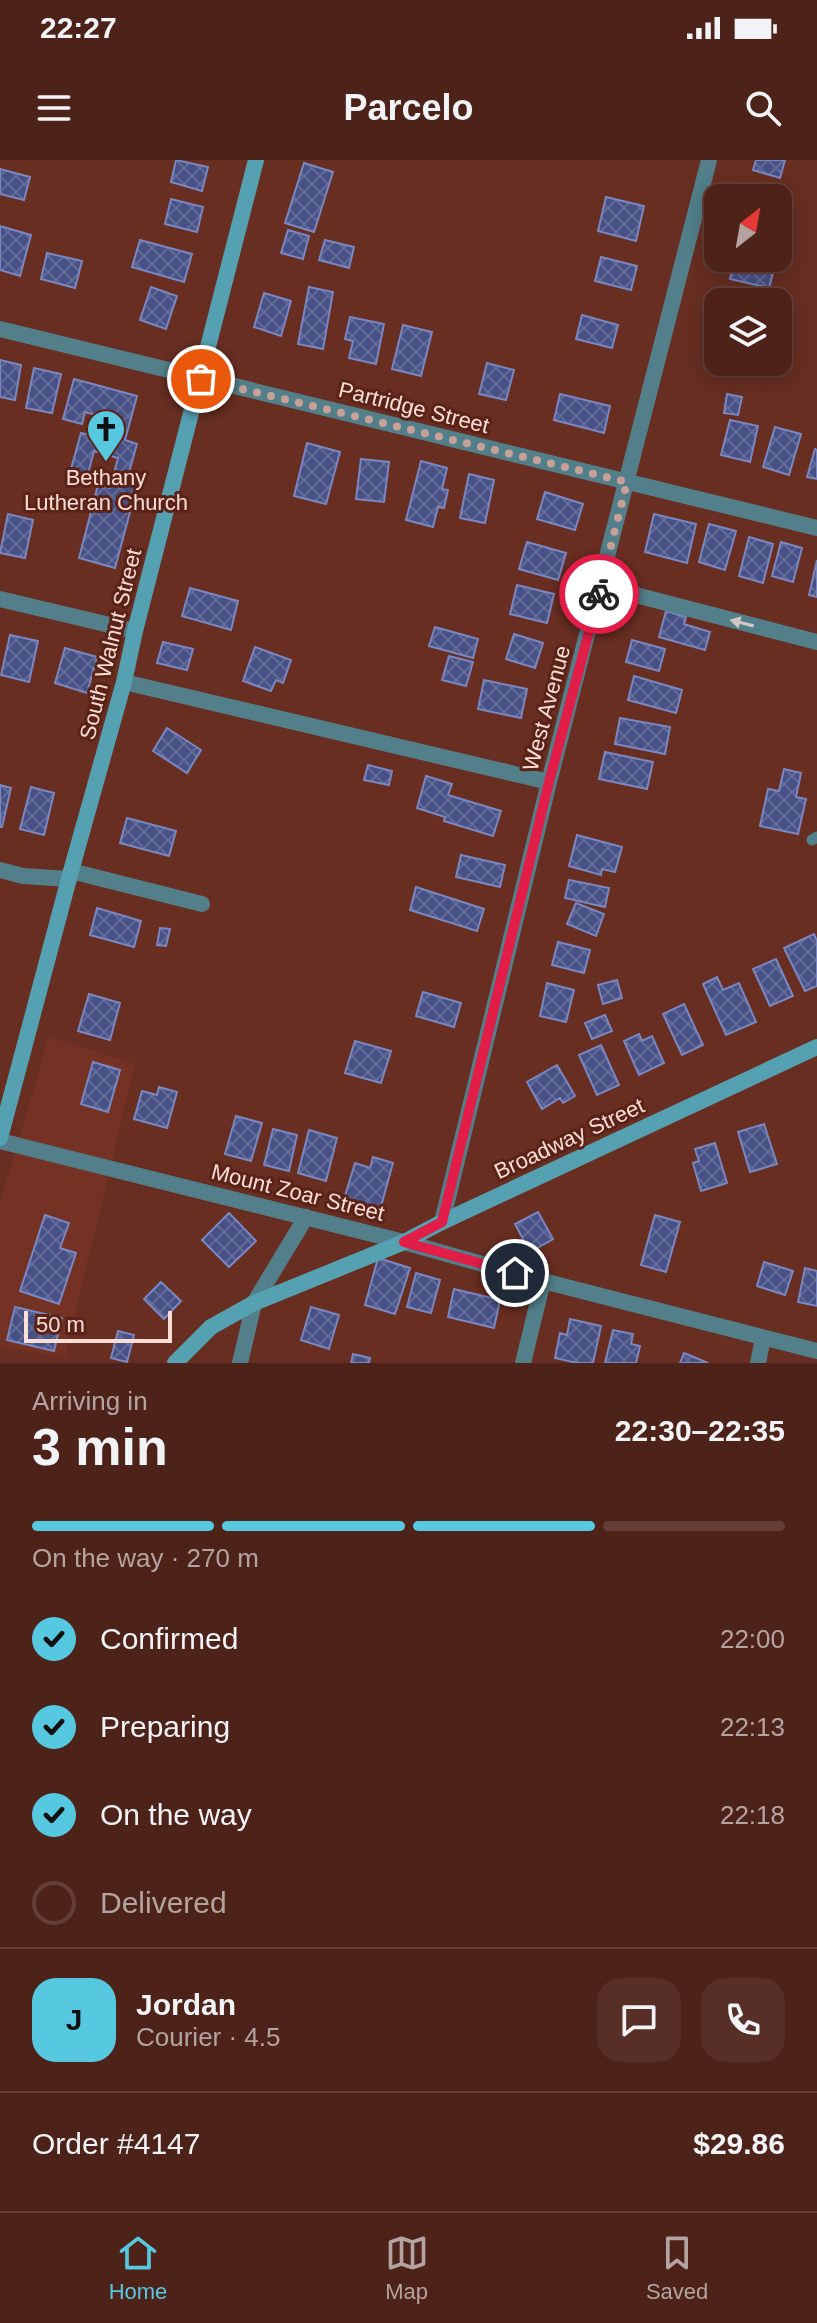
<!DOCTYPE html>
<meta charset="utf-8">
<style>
:root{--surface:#4d2219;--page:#572f26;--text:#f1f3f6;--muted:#b3a4a2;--line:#643f38;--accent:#56c9e1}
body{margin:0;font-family:Arial,sans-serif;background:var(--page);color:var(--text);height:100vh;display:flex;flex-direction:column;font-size:30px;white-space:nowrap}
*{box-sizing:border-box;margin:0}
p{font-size:26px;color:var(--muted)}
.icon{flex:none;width:44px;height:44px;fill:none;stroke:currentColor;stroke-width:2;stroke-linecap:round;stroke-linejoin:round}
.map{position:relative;height:1203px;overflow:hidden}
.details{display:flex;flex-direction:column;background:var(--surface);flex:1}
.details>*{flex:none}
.needle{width:52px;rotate:31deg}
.tools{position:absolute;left:704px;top:24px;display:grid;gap:16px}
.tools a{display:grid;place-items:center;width:88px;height:88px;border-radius:16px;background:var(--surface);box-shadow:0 4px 20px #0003,0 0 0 2px var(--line);font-size:40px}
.scale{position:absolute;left:24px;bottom:20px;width:148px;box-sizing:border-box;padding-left:8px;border:4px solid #fbded6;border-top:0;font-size:22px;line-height:28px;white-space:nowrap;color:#fbded6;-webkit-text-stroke:6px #5b2317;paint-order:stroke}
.pin{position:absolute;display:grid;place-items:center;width:68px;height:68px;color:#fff;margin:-34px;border:4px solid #fff;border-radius:50%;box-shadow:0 2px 8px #0007}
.courier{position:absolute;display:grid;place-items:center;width:80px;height:80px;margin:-40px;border:6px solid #e11d48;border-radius:50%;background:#fff;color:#222;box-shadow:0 2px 10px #0007}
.head em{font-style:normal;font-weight:700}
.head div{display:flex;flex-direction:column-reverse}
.head{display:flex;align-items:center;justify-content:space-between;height:136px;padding:0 32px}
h1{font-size:52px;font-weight:700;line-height:60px}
.bar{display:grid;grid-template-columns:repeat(4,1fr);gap:12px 8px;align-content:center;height:96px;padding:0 32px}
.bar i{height:10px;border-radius:6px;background:var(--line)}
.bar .active{background:var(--accent)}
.bar p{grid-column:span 4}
.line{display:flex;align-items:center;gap:20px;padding:0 32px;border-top:2px solid var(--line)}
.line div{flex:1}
.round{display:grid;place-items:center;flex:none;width:84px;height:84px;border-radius:24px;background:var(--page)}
ol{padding:0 32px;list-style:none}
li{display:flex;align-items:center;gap:24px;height:88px}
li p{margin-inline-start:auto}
li .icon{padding:8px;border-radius:50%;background:var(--accent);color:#111;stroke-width:4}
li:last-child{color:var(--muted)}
li i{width:44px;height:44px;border:4px solid var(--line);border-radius:50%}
.status{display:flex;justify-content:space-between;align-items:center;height:56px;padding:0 40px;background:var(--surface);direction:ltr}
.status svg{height:22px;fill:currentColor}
header{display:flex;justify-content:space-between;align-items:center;height:104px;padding:0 32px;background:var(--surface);font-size:36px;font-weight:700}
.menu{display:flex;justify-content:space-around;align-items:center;height:112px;border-top:2px solid var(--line);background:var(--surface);font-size:22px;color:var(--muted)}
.menu a{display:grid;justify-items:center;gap:4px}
.menu .active{color:var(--accent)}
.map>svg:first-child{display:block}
.built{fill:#743224}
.building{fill:url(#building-cross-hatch);stroke:#7a87c0;stroke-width:2}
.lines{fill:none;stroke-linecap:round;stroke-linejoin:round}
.lane{stroke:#527f89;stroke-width:11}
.street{stroke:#527f89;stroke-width:16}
.secondary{stroke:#55a0b1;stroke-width:16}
.oneway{fill:#d1c6c3}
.done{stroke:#c7a097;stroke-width:8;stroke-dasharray:0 14.4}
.route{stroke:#e11d48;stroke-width:10}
.labels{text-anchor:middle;stroke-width:6;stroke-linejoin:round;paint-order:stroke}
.street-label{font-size:22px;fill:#fbded6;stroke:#5b2317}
.poi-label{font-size:22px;fill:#fbded6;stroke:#5b2317}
</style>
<div class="status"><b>22:27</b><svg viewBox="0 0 49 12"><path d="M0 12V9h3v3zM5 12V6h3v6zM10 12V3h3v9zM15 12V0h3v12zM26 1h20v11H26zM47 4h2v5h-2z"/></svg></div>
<header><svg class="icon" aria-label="menu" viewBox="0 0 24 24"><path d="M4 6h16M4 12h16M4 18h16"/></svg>Parcelo<svg class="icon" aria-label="search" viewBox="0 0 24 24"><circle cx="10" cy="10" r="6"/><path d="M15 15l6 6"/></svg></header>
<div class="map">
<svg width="817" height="1203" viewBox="0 0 817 1203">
<defs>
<pattern id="building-cross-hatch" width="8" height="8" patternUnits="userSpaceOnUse" patternTransform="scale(2)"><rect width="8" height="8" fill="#475186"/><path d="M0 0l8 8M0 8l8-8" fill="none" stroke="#626a96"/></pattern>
</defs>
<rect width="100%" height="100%" fill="#672e21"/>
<path class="built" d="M49,877L135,904L65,1197L0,1187V1043Z"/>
<path class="building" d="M176,0L208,7L202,31L171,22Z
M756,0H785L780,18L753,10Z
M304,3L333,12L314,72L285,63Z
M0,9L30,17L24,40L0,34Z
M748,27L773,35L772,38H745Z
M606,37L644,46L636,81L598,71Z
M171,39L203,47L197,72L165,64Z
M0,66L31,75L20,116L0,110Z
M288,70L309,76L303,99L281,93Z
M140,80L192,94L184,122L132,107Z
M325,80L354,87L349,108L319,100Z
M47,93L82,101L75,128L41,119Z
M601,97L637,106L631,130L595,121Z
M735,98H777L769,128L730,119Z
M151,127L177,136L166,169L140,160Z
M309,127L333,132L323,189L298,184Z
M264,133L291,141L281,176L254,167Z
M718,152V196L707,193Z
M582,155L618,165L612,188L576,179Z
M350,157L384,164L376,204L349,198L353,181L345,179Z
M403,165L432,172L421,216L392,209Z
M0,200L21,205L15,240L0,237Z
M487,203L514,210L506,240L479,234Z
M34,208L61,214L52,253L26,248Z
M74,219L137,236L125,280L137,284L126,323L137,326L115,408L79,398L98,325L110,328L118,298L94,291L88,314L71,309L81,273L94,276L100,256L85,252L82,264L63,259Z
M560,234L610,246L604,273L554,260Z
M727,234L742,237L738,255L724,253Z
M730,260L758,266L750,302L721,295Z
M775,267L801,274L789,315L763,307Z
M307,283L340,292L326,344L294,336Z
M815,289L817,290V319L807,317Z
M361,299L389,302L384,342L356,339Z
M421,301L447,308L442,329L448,330L444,348L438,347L433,367L406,360Z
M469,314L494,320L485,363L460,358Z
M545,332L583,344L575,370L537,359Z
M8,354L33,360L25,398L0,393Z
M654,354L696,364L687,403L645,392Z
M709,364L736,371L725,410L699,402Z
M749,377L773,384L763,423L739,416Z
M527,382L566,393L558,420L519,409Z
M781,382L802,388L793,422L772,416Z
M817,400V437L809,435Z
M517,425L554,434L547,463L510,454Z
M190,428L238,441L231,470L182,456Z
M666,451L686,457L684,464L710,472L705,490L659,477Z
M435,467L478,479L473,498L429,486Z
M514,474L543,483L535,508L506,499Z
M10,475L38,481L29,522L1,515Z
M632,480L665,489L659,511L626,502Z
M163,482L193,489L187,510L157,503Z
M255,487L291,500L283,523L276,520L271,531L243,521Z
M65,488L97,497L87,533L55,523Z
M449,496L473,502L466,526L442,520Z
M634,516L682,530L676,553L628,540Z
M484,520L527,529L521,558L478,549Z
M620,558L670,567L665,594L615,584Z
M167,568L201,590L187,613L153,591Z
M605,592L653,602L647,629L599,619Z
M368,605L392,611L389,625L364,620Z
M784,609L801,613L796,637L806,639L798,674L760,666L768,629L779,631Z
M426,616L452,624L448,635L501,651L493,676L444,661L445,657L417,648Z
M0,625L11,628L2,667H0Z
M31,627L54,633L44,675L20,669Z
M127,658L176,671L169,696L120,683Z
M577,675L622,687L615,712L602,709L601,715L569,706Z
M461,695L505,705L500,727L456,717Z
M569,720L609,728L605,747L565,738Z
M416,727L484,749L477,771L410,750Z
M576,743L604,754L596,776L567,764Z
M97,748L141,761L134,787L90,775Z
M160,768L170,769L166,786L157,785Z
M814,774L817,781V826L805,831L784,788Z
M558,782L590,790L584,813L552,805Z
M776,799L793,836L770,846L753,809Z
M717,817L723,830L739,823L756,862L726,875L703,824Z
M617,820L622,838L603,844L598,825Z
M547,823L574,830L566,862L540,856Z
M423,832L461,843L454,867L416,856Z
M89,834L120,843L110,880L78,871Z
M684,844L703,885L682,895L663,854Z
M605,855L612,871L592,879L585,863Z
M639,874L642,881L652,876L664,903L639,915L624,881Z
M355,881L391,891L381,923L345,913Z
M601,885L619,925L597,935L579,895Z
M93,902L120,910L108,952L81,944Z
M557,905L575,936L563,943L560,938L542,949L527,922Z
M159,927L177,932L167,968L134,959L142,931L157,935Z
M236,956L262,963L251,1001L225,994Z
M764,964L777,1004L750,1012L738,972Z
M273,969L297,975L289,1011L264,1005Z
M309,970L337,978L326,1021L298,1013Z
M715,983L727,1023L701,1031L693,1003L699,1001L695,989Z
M373,997L393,1003L380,1050L344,1039L355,1003L370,1008Z
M538,1052L553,1079L530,1092L515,1064Z
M229,1053L256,1081L229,1107L202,1080Z
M45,1055L69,1063L60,1088L76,1093L59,1144L20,1131Z
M655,1055L680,1062L666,1112L641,1105Z
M378,1098L410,1108L395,1154L365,1145Z
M764,1102L793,1111L785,1135L757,1126Z
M805,1108L817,1111V1146L798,1142Z
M416,1113L440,1120L431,1153L407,1147Z
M161,1122L181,1141L164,1159L144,1139Z
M454,1129L500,1140L494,1168L448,1157Z
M15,1147L62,1158L54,1191L7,1180Z
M311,1147L339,1155L329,1189L301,1180Z
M570,1159L601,1166L593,1203H577L555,1198L560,1173L567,1175Z
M613,1170L633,1174L631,1184L640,1186L636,1203H605Z
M118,1171L134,1175L127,1202L111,1198Z
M684,1193L708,1203H680Z
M353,1194L370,1198L369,1203H351Z"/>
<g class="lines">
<path class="lane" d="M812,680L817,677"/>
<path class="street" d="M0,169L817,368
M601,426L817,482
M0,439L135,471
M124,522L549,622
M0,710L23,716L69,719
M71,711L202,744
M0,981L404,1082L543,1121L817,1191
M442,1062L549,622L709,0
M240,1203L254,1143L306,1057
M523,1203L543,1121
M758,1203L763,1178"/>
<path class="secondary" d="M0,978L71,711L124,522L135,471L256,0
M175,1203L211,1167L254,1143L404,1082L442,1062L817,887"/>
</g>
<defs><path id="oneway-solid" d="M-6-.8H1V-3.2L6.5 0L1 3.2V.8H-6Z" transform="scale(2)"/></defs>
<use class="oneway" href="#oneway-solid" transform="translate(742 463) rotate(-166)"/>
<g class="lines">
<path class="done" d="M201,219L627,322L599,434"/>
<path class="route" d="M515,1113L404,1082L442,1062L549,622L599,434"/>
</g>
<defs>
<symbol id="church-pin" viewBox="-11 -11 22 30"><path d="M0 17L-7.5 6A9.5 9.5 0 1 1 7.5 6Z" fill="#56c9e1" stroke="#5b2317"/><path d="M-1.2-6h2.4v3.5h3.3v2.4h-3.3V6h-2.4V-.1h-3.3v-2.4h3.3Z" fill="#111"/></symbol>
</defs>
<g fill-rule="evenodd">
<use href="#church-pin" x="84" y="247" width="44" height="60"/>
</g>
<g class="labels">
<g class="street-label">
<text transform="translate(414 247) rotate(14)" y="8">Partridge Street</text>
<text transform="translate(110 484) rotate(-76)" y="8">South Walnut Street</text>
<text transform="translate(546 548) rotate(-75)" y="8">West Avenue</text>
<text transform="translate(569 978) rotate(-25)" y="8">Broadway Street</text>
<text transform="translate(298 1032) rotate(14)" y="8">Mount Zoar Street</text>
</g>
<g class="poi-label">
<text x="106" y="325">Bethany<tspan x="106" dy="25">Lutheran Church</tspan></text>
</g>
</g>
</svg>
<div class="tools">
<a><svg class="needle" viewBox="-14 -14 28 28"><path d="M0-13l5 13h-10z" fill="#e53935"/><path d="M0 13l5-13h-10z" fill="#b3a4a2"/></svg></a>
<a><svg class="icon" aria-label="layers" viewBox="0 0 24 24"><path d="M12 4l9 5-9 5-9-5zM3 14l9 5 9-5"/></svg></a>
</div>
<div class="scale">50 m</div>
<div class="pin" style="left:201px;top:219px;background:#ea580c"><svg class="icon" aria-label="bag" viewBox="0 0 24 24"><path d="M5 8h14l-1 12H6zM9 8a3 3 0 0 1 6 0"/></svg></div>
<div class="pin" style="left:515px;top:1113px;background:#1f2937"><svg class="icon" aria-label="home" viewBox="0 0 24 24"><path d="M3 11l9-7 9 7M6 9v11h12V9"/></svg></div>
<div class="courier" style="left:599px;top:434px"><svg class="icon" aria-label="bike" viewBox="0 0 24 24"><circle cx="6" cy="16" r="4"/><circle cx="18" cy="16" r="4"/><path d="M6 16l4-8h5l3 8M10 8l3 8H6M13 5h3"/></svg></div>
</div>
<section class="details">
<div class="head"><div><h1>3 min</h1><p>Arriving in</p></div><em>22:30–22:35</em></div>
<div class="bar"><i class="active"></i><i class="active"></i><i class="active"></i><i></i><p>On the way · 270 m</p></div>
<ol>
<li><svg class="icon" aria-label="check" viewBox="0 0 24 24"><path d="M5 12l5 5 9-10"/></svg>Confirmed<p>22:00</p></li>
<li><svg class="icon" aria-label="check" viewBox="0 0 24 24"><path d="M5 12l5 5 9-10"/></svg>Preparing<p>22:13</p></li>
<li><svg class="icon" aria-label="check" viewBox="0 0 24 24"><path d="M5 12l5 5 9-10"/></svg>On the way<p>22:18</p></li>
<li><i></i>Delivered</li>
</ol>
<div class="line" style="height:144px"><b class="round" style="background:var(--accent);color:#111">J</b><div><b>Jordan</b><p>Courier · 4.5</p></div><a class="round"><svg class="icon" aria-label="chat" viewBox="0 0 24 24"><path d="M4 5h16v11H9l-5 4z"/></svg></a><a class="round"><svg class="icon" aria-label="phone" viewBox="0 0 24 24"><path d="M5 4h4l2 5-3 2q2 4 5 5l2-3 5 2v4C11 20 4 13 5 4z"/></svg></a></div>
<div class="line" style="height:104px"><div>Order #4147</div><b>$29.86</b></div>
</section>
<nav class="menu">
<a class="active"><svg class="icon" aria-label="home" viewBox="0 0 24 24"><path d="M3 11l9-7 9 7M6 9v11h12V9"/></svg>Home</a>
<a><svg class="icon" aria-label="map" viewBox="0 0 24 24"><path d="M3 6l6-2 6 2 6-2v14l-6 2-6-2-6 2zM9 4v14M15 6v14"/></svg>Map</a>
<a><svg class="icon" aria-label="saved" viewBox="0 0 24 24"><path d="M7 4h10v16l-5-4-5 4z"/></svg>Saved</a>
</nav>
